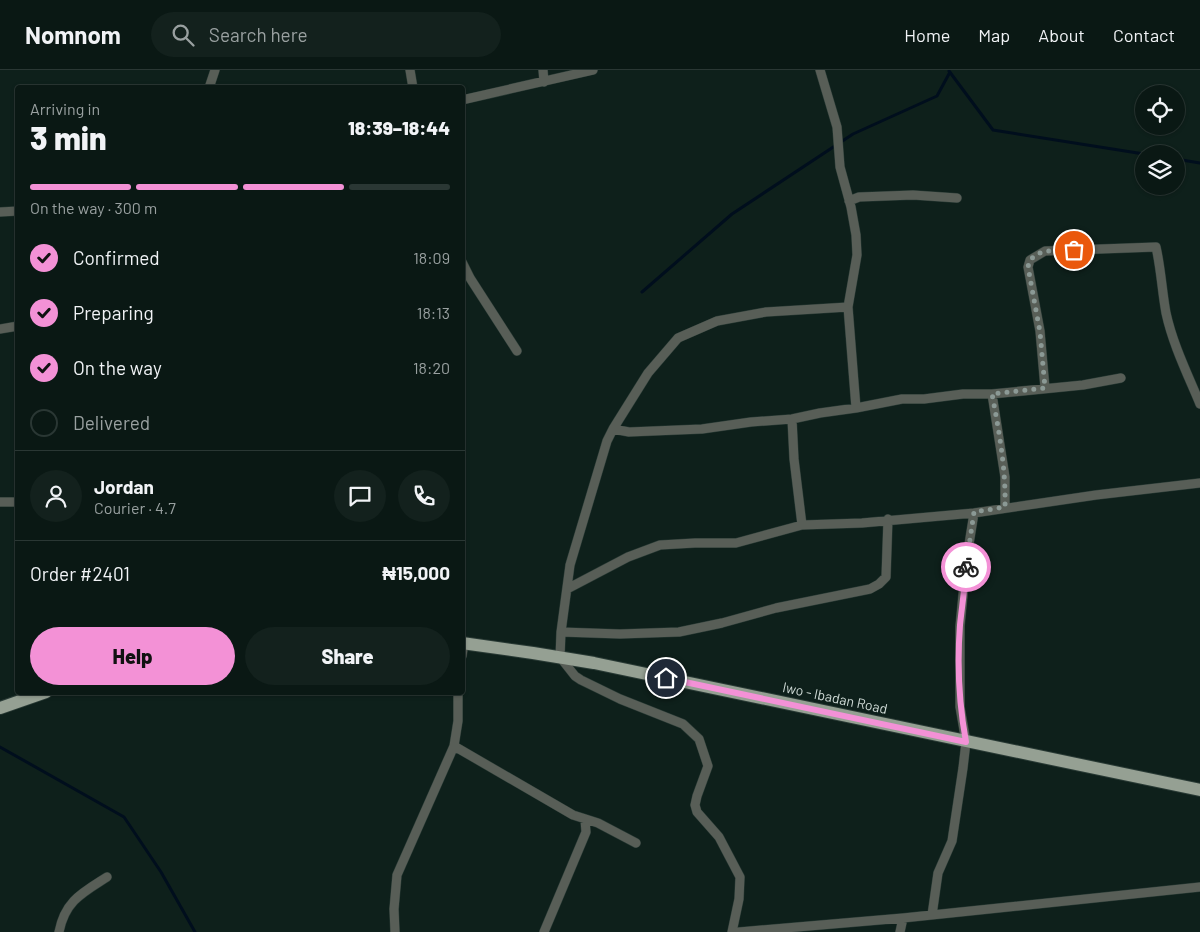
<!DOCTYPE html>
<meta charset="utf-8">
<style>
:root{--surface:#0a1814;--page:#13211d;--text:#f1f3f6;--muted:#99a0a0;--line:#2a3734;--accent:#f391d6}
body{margin:0;font-family:Barlow,sans-serif;background:var(--page);color:var(--text);height:100vh;display:flex;flex-direction:column;font-size:19px;white-space:nowrap}
*{box-sizing:border-box;margin:0}
p{font-size:16px;color:var(--muted)}
.icon{flex:none;width:28px;height:28px;fill:none;stroke:currentColor;stroke-width:2;stroke-linecap:round;stroke-linejoin:round}
.map{position:relative;flex:1;overflow:hidden}
.sheet{position:absolute;left:15px;top:15px;width:450px;height:610px;display:flex;flex-direction:column;background:var(--surface);border-radius:5px;box-shadow:0 1px 4px #0004,0 0 0 1px var(--line)}
.sheet>*{flex:none}
.buttons{position:absolute;left:1135px;top:15px;display:grid;gap:10px}
.buttons a{display:grid;place-items:center;width:50px;height:50px;border-radius:50%;background:var(--surface);box-shadow:0 1px 4px #0004,0 0 0 1px var(--line);font-size:25px}
.pin{position:absolute;display:grid;place-items:center;width:42px;height:42px;color:#fff;margin:-21px;border:2px solid #fff;border-radius:50%;box-shadow:0 1px 5px #0007}
.courier{position:absolute;display:grid;place-items:center;width:50px;height:50px;margin:-25px;border:4px solid #f391d6;border-radius:50%;background:#fff;color:#222;box-shadow:0 1px 6px #0007}
.overview em{font-style:normal;font-weight:800}
.overview div{display:flex;flex-direction:column-reverse}
.overview{display:flex;align-items:center;justify-content:space-between;height:85px;padding:0 15px}
h1{font-size:32px;font-weight:800;line-height:38px}
.bar{display:grid;grid-template-columns:repeat(4,1fr);gap:8px 5px;align-content:center;height:60px;padding:0 15px}
.bar i{height:6px;border-radius:4px;background:var(--line)}
.bar .selected{background:var(--accent)}
.bar p{grid-column:span 4}
.line{display:flex;align-items:center;gap:12px;padding:0 15px;border-top:1px solid var(--line)}
.line div{flex:1}
.round{display:grid;place-items:center;flex:none;width:52px;height:52px;border-radius:26px;background:var(--page)}
ol{padding:0 15px;list-style:none}
li{display:flex;align-items:center;gap:15px;height:55px}
li p{margin-inline-start:auto}
li .icon{padding:5px;border-radius:50%;background:var(--accent);color:#111;stroke-width:4}
li:last-child{color:var(--muted)}
li i{width:28px;height:28px;border:2px solid var(--line);border-radius:50%}
.primary-button{display:flex;gap:10px;margin-top:auto;padding:10px 15px}
.primary-button a{flex:1;height:58px;border-radius:30px;background:var(--accent);color:#111;font-size:20px;font-weight:800;line-height:58px;text-align:center}
.primary-button a+a{background:var(--page);color:var(--text)}
header{display:flex;align-items:center;gap:30px;box-sizing:border-box;height:70px;padding:0 25px;background:var(--surface);border-bottom:1px solid var(--line)}
header strong{font-size:24px}
nav{display:flex;gap:28px;margin-inline-start:auto;font-size:18px}
.search{width:350px;height:45px;background:var(--page);display:flex;align-items:center;gap:12px;box-sizing:border-box;padding:0 18px;border-radius:28px;color:var(--muted);font-size:19px}
.map>svg:first-child{display:block}
.lines{fill:none;stroke-linecap:round;stroke-linejoin:round}
.stream{stroke:#000e1d;stroke-width:3}
.minor-casing{stroke:#293a35;stroke-width:10}
.primary-casing{stroke:#293a35;stroke-width:14}
.minor{stroke:#585e57;stroke-width:9}
.primary{stroke:#95a093;stroke-width:12}
.done{stroke:#8b9995;stroke-width:5;stroke-dasharray:0 9}
.route{stroke:#f391d6;stroke-width:6}
.labels{text-anchor:middle;stroke-width:4.5;stroke-linejoin:round;paint-order:stroke}
.street-label{font-size:14px;fill:#cfdad6;stroke:#0e201b}
</style>
<header>
<strong>Nomnom</strong>
<div class="search"><svg class="icon" aria-label="search" viewBox="0 0 24 24"><circle cx="10" cy="10" r="6"/><path d="M15 15l6 6"/></svg>Search here</div>
<nav><a>Home</a><a>Map</a><a>About</a><a>Contact</a></nav>
</header>
<div class="map">
<svg width="1200" height="862" viewBox="0 0 1200 862">
<rect width="100%" height="100%" fill="#0e201b"/>
<g class="lines">
<path class="stream" d="M949,1L993,60L1144,84
M1176,89L1200,93
M642,222L732,144L853,64L937,26L950,2
M0,677L124,747L161,802L195,862"/>
<defs>
<path id="minor" d="M410,0L413,18
M543,0L544,12
M820,0L837,57L840,97L851,137L856,165L857,185L848,237L856,338
M209,18L215,0
M462,30L593,0
M849,131L859,127L913,125L957,128
M0,142L18,141
M462,192L470,208L517,281
M0,259L18,256
M1045,318L1040,261L1028,197L1030,190L1045,181L1156,177C1161,199 1162,221 1166,243C1173,275 1188,305 1200,334
M992,324L1005,407V437
M792,349L794,389L802,455
M613,359L648,303L678,268L717,251L766,242L848,237
M0,432H18
M567,519L628,487L660,475L695,473H736L802,455L862,453L974,443L1096,425L1200,413
M561,562L620,564L679,562L722,553L776,538L870,519L879,514L886,507L888,449
M462,586L464,573
M454,676L573,745L598,753L636,773
M932,845L938,803L952,771L963,698L966,672L960,637V556L966,493L974,443
M59,862C65,831 82,823 107,807
M395,862L394,839L397,805L454,676L458,651V622
M544,862L586,762L585,750
M732,862L739,829L740,807L719,767L697,742L695,735L697,726L708,696L699,669L683,654L620,629L581,610L575,606L560,587L561,562L570,495L607,371L613,359L629,362L702,359L751,352L792,349L820,343L856,338L902,329H924L963,324H992L1083,315L1121,308
M739,862L903,848L1200,817
M900,862L903,848"/>
<path id="primary" d="M462,573L533,583L594,593L1200,720
M0,638L46,622"/>
</defs>
<use href="#minor" class="minor-casing"/>
<use href="#primary" class="primary-casing"/>
<use href="#minor" class="minor"/>
<use href="#primary" class="primary"/>
</g>
<g class="lines">
<path class="done" d="M966,497L974,442L1005,437C1006,399 999,361 992,324L1045,318L1040,262L1028,197C1032,176 1058,182 1074,180"/>
<path class="route" d="M666,608L966,672C959,634 957,594 960,555C962,536 965,517 966,497"/>
</g>
<g class="labels">
<g class="street-label">
<text transform="translate(835 628) rotate(12)" y="5">Iwo - Ibadan Road</text>
</g>
</g>
</svg>
<div class="buttons">
<a><svg class="icon" aria-label="locate" viewBox="0 0 24 24"><circle cx="12" cy="12" r="6"/><path d="M12 2v4M12 18v4M2 12h4M18 12h4"/></svg></a>
<a><svg class="icon" aria-label="layers" viewBox="0 0 24 24"><path d="M12 4l9 5-9 5-9-5zM3 14l9 5 9-5"/></svg></a>
</div>
<div class="pin" style="left:1074px;top:180px;background:#ea580c"><svg class="icon" aria-label="bag" viewBox="0 0 24 24"><path d="M5 8h14l-1 12H6zM9 8a3 3 0 0 1 6 0"/></svg></div>
<div class="pin" style="left:666px;top:608px;background:#1f2937"><svg class="icon" aria-label="home" viewBox="0 0 24 24"><path d="M3 11l9-7 9 7M6 9v11h12V9"/></svg></div>
<div class="courier" style="left:966px;top:497px"><svg class="icon" aria-label="bike" viewBox="0 0 24 24"><circle cx="6" cy="16" r="4"/><circle cx="18" cy="16" r="4"/><path d="M6 16l4-8h5l3 8M10 8l3 8H6M13 5h3"/></svg></div>
<section class="sheet">
<div class="overview"><div><h1>3 min</h1><p>Arriving in</p></div><em>18:39–18:44</em></div>
<div class="bar"><i class="selected"></i><i class="selected"></i><i class="selected"></i><i></i><p>On the way · 300 m</p></div>
<ol>
<li><svg class="icon" aria-label="check" viewBox="0 0 24 24"><path d="M5 12l5 5 9-10"/></svg>Confirmed<p>18:09</p></li>
<li><svg class="icon" aria-label="check" viewBox="0 0 24 24"><path d="M5 12l5 5 9-10"/></svg>Preparing<p>18:13</p></li>
<li><svg class="icon" aria-label="check" viewBox="0 0 24 24"><path d="M5 12l5 5 9-10"/></svg>On the way<p>18:20</p></li>
<li><i></i>Delivered</li>
</ol>
<div class="line" style="height:90px"><a class="round"><svg class="icon" aria-label="person" viewBox="0 0 24 24"><circle cx="12" cy="8" r="4"/><path d="M4 21q1-7 8-7t8 7"/></svg></a><div><b>Jordan</b><p>Courier · 4.7</p></div><a class="round"><svg class="icon" aria-label="chat" viewBox="0 0 24 24"><path d="M4 5h16v11H9l-5 4z"/></svg></a><a class="round"><svg class="icon" aria-label="phone" viewBox="0 0 24 24"><path d="M5 4h4l2 5-3 2q2 4 5 5l2-3 5 2v4C11 20 4 13 5 4z"/></svg></a></div>
<div class="line" style="height:65px"><div>Order #2401</div><b>₦15,000</b></div>
<div class="primary-button"><a>Help</a><a>Share</a></div>
</section>
</div>
